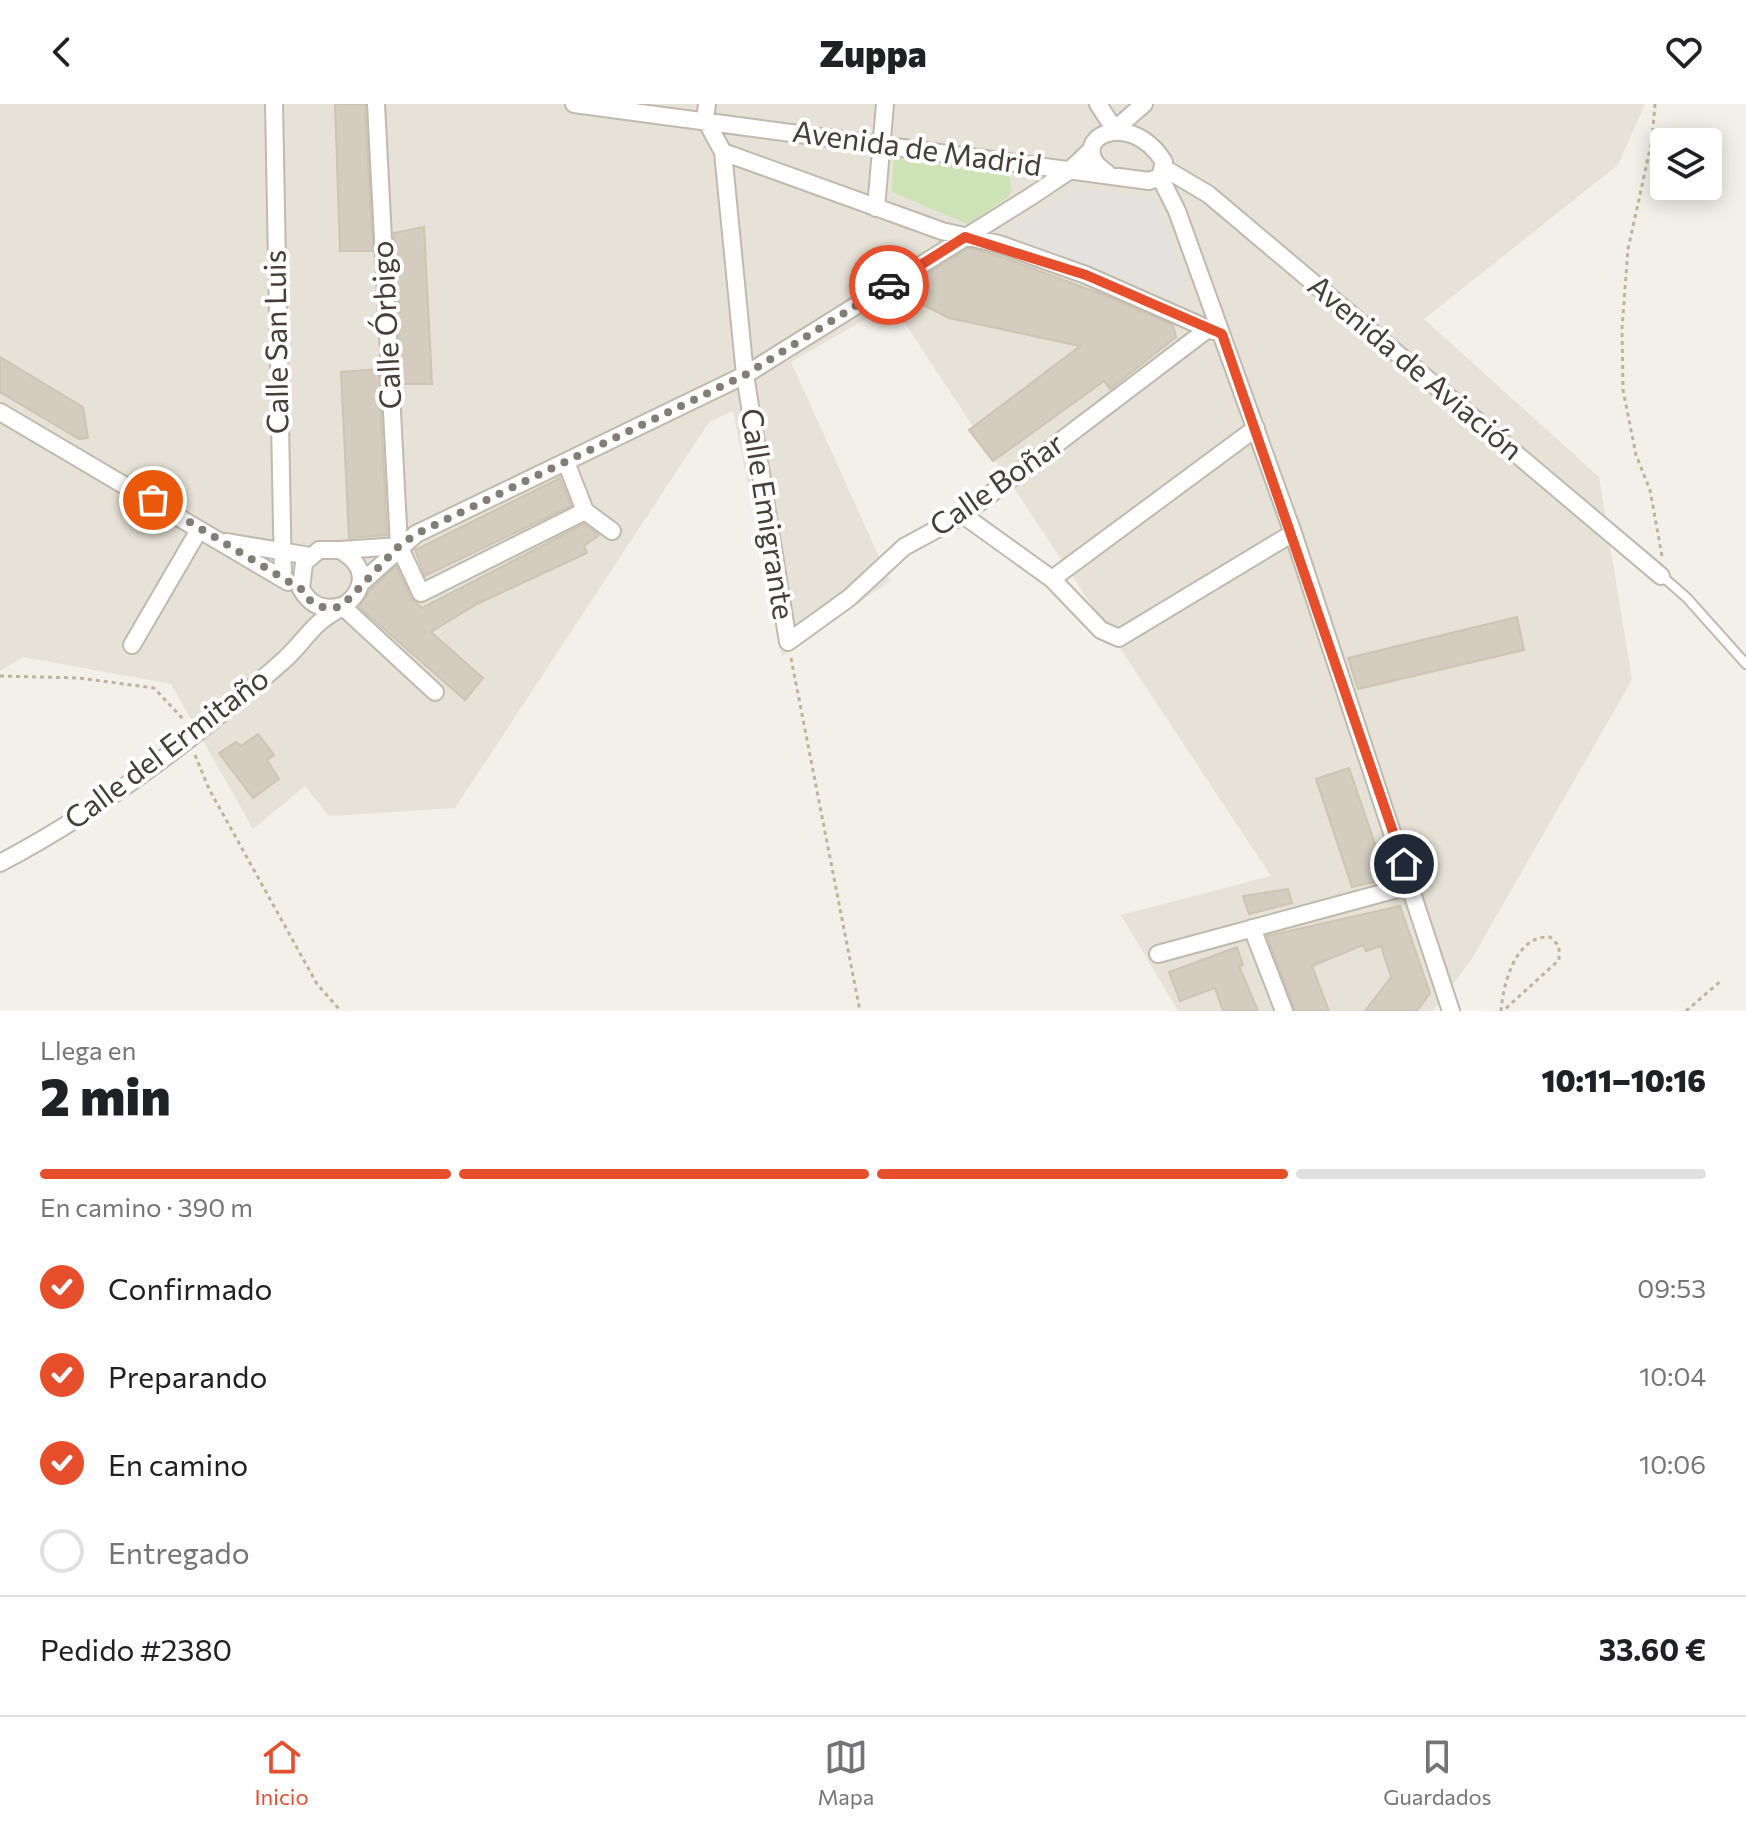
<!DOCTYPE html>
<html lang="es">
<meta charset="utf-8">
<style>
:root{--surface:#fff;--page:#f2f2f2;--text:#202124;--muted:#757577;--line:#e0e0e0;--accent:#e64e2c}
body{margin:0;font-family:Commissioner,sans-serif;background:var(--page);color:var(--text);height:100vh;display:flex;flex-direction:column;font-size:30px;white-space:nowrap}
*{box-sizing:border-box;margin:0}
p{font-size:26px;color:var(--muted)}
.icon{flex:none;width:44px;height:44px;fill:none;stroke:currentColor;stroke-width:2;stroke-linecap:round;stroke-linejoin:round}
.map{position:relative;height:907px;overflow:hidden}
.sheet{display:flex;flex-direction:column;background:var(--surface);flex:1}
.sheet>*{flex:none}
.tools{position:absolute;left:1650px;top:24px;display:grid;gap:16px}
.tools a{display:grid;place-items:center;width:72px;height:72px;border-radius:8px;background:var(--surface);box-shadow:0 4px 20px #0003;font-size:40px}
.pin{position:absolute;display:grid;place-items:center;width:68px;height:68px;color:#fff;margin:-34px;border:4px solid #fff;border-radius:50%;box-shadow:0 2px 8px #0007}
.courier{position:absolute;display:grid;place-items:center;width:80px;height:80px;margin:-40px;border:6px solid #e64e2c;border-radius:50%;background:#fff;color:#222;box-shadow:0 2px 10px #0007}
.overview em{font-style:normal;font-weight:800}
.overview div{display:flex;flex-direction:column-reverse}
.overview{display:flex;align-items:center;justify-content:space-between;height:136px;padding:0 40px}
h1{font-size:52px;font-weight:800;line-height:60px}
.bar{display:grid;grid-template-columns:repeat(4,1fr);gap:12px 8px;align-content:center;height:96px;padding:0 40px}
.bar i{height:10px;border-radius:6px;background:var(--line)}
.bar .on{background:var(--accent)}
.bar p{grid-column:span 4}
.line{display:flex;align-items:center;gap:20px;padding:0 40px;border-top:2px solid var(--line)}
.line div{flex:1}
ol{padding:0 40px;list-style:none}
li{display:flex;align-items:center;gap:24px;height:88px}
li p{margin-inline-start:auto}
li .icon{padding:8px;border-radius:50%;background:var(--accent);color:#fff;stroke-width:4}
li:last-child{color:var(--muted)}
li i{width:44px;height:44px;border:4px solid var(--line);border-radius:50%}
header{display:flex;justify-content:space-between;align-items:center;height:104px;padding:0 40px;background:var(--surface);font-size:36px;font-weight:800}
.tabs{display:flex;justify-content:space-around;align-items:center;height:112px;border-top:2px solid var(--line);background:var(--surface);font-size:22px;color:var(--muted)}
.tabs a{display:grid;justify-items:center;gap:4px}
.tabs .on{color:var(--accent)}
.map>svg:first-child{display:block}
.residential{fill:#e6e2d7}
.green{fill:#cde3b5}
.parking{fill:#e4e2df}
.building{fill:#d3ccbf;stroke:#cdc4b2;stroke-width:2}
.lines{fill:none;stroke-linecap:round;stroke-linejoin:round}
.service-casing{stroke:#c0baae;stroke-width:12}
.minor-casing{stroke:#c0baae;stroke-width:20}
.path{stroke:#bdb39e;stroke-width:3;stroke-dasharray:4 4;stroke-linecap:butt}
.service{stroke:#fff;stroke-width:8}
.minor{stroke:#fff;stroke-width:16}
.done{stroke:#827e75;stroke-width:8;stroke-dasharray:0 14.4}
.route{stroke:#e64e2c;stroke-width:10}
.labels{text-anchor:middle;stroke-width:8;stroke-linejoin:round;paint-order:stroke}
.street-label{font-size:30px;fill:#454037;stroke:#fff}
</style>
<header><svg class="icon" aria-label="back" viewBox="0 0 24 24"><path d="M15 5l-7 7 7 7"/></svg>Zuppa<svg class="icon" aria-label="heart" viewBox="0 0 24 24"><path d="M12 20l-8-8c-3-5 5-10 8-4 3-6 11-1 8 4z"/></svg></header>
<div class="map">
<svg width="1746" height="907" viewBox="0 0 1746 907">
<rect width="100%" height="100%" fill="#f2f0e8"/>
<path class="residential" d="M0,0H1645L1618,61L1424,215L1599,373L1632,576L1471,856L1433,907H1178L1121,811L1271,772L892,200L791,258L890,477L782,552L733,307L709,318L455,704L329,712L305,682L253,725L171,580L23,553L0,567Z"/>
<path class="green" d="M894,49L1000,64L1008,69L1012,86L1008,93L968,120L892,88Z"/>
<path class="parking" d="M1079,84L1151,94L1155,98L1188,189L1175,184L1178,198L1142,180L1029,139L1032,132L1012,125Z"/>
<path class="building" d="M335,0H365L373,147H340Z
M424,123L432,280H402L394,129Z
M969,144L996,151L1104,191L1173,221L1176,233L1110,285L1104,277L993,357L969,326L1080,242L949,214L898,188Z
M0,253L83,303L88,334L79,335L0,288Z
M379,265L387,431L349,434L341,268Z
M560,374L571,402L425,472L415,446Z
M584,420L599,431L584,442L587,449L477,500L431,528L483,574L465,596L359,503L370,486L396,462L411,494L422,504Z
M1517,513L1524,546L1358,585L1348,554Z
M258,630L274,651L267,656L279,675L253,694L219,649L236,638L241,642Z
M1349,664L1387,775L1352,783L1316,675Z
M1288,785L1292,799L1249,810L1243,792Z
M1400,802L1430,889L1417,907H1365L1391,873L1381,842L1366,847L1363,841L1312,862L1329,907H1295L1267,832Z
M1237,843L1243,861L1239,862L1258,907H1223L1215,884L1180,897L1169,868Z"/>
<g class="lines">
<defs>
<path id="service" d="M1662,472L1687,494L1746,560"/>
<path id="minor" d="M274,0L283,475
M376,0L399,442L421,489L585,407
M574,0L1149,77L1160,73L1164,58C1128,0 1061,38 1107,69
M707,0L705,15L723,48L745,271L788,538L849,494L904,443L963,411L1208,225
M1098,0L1111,20
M1121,20L1144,0
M723,48L942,127L999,140L1086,171L1213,227
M1164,64L1208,90L1661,472
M1160,73L1177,107L1293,429L1451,907
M876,104L885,0
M0,308L288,478
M566,358L585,407L612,427
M963,411L1052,475L1101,526L1119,534L1293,429
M226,438L310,452
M340,446L399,442
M1052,475L1256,324
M360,480L416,430L745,271L1030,93L1069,67L1092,45
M342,502L435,588
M132,541L199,426
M0,759C101,706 198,632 283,557C297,545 307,529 321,517C334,506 356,499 360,480C364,465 352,453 340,446H319L304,459L301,485C311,502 324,507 342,502
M1252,824L1284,907
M1158,850L1412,781"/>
</defs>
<use href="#service" class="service-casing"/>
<use href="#minor" class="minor-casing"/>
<path class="path" d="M1655,0L1652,36L1628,145L1622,225L1623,286L1636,351L1650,386L1662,452
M791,554L860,907
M0,572L79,574L154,584L185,617
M195,651L209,685L317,880L341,907
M1501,907C1503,881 1515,831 1550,833L1559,842V856L1503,907
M1686,907L1722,876"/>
<use href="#service" class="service"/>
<use href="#minor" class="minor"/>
</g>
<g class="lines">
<path class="done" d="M153,396L301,485C311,502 324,507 342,502L399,442L416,430L745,271L889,181"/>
<path class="route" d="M889,181L965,133L1086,171L1222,230L1404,760"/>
</g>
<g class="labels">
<g class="street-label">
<text transform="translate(917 45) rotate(8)" y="10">Avenida de Madrid</text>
<text transform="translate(387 221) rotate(-93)" y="10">Calle Órbigo</text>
<text transform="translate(277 238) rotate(-91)" y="10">Calle San Luis</text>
<text transform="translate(1415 264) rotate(40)" y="10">Avenida de Aviación</text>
<text transform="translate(997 381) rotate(-35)" y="10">Calle Boñar</text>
<text transform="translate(767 410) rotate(81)" y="10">Calle Emigrante</text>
<text transform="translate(167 645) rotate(-37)" y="10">Calle del Ermitaño</text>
</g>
</g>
</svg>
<div class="tools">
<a><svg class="icon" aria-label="layers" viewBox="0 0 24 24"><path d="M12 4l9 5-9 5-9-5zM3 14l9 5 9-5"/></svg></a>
</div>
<div class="pin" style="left:153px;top:396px;background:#ea580c"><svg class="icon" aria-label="bag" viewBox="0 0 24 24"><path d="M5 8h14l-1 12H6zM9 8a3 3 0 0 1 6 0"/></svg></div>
<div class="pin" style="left:1404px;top:760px;background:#1f2937"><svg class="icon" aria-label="home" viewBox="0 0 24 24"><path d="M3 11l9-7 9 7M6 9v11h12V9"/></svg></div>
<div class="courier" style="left:889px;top:181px"><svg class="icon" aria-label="car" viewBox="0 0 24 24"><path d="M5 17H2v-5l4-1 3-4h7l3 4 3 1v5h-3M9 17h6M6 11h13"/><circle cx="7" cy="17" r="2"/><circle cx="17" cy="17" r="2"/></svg></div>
</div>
<section class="sheet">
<div class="overview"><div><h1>2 min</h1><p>Llega en</p></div><em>10:11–10:16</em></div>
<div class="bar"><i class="on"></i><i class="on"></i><i class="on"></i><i></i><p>En camino · 390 m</p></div>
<ol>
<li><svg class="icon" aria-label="check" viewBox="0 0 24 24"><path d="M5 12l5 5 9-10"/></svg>Confirmado<p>09:53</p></li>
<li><svg class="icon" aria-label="check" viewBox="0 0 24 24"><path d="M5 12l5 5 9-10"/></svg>Preparando<p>10:04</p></li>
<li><svg class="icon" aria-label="check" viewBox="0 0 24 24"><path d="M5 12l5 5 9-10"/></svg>En camino<p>10:06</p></li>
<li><i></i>Entregado</li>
</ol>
<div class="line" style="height:104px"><div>Pedido #2380</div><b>33.60 €</b></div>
</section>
<nav class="tabs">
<a class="on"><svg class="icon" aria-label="home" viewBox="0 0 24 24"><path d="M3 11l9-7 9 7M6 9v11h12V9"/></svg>Inicio</a>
<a><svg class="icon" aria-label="map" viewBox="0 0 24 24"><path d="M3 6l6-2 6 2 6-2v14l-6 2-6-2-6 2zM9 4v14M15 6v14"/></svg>Mapa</a>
<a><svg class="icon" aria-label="saved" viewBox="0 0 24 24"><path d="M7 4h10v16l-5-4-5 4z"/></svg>Guardados</a>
</nav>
